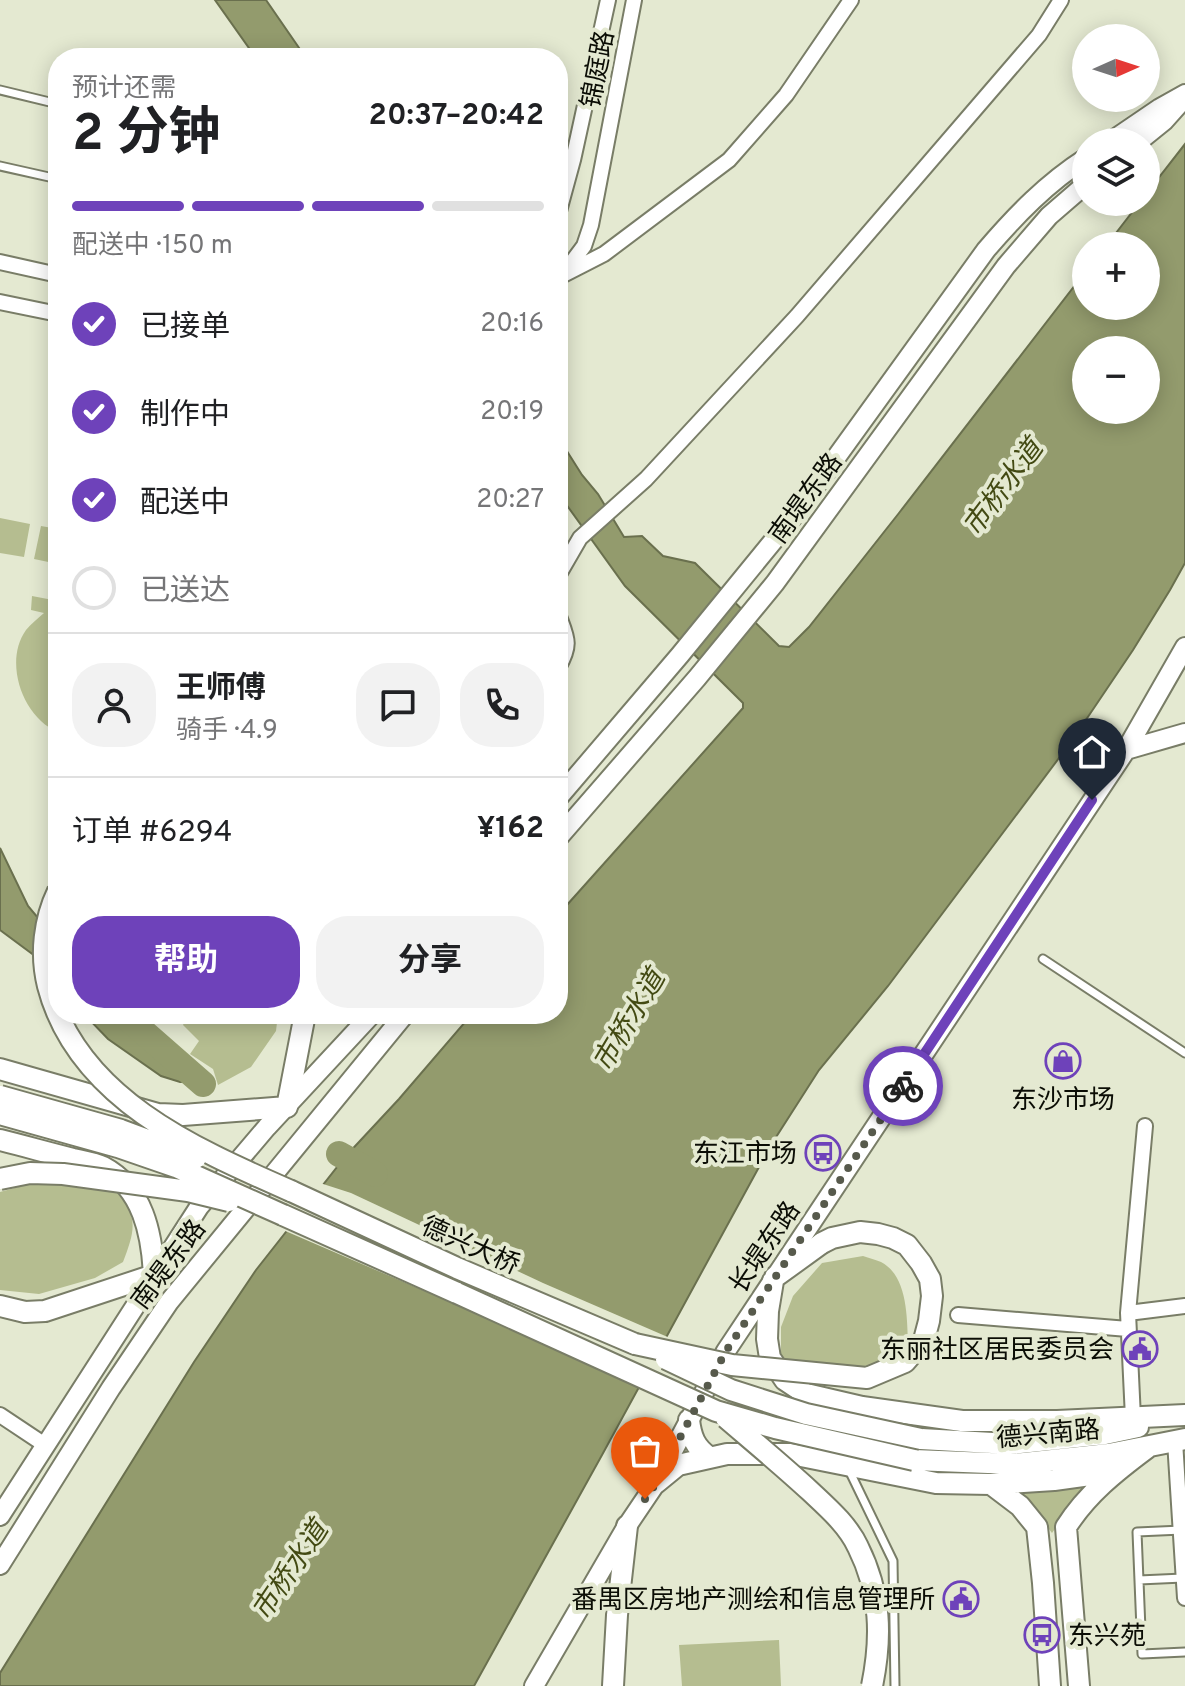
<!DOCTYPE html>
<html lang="zh">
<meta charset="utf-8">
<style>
:root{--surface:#fff;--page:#f2f2f2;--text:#202124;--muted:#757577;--line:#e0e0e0;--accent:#6e42ba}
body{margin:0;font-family:Overpass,"Noto Sans SC",sans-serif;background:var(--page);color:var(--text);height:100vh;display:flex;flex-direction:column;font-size:30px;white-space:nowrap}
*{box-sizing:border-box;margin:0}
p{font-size:26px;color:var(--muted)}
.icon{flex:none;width:44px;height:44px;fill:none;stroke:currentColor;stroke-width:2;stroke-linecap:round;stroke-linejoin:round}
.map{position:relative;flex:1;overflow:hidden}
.side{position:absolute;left:48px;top:48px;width:520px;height:976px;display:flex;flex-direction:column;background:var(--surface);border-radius:32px;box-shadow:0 4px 20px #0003}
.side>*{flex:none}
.needle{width:52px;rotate:87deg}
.fabs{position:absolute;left:1072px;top:24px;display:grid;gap:16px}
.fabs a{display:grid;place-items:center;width:88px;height:88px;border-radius:50%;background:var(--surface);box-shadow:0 4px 20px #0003;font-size:40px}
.pin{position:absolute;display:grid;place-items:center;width:68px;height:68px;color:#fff;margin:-82px -34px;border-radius:50% 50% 50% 0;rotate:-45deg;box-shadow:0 0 8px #0007}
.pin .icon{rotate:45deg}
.courier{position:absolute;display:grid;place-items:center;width:80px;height:80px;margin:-40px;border:6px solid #6e42ba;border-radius:50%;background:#fff;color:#222;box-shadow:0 2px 10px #0007}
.summary em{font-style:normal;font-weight:700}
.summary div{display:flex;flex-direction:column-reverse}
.summary{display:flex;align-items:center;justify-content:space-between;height:136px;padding:0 24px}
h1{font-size:52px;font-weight:700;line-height:60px}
.bar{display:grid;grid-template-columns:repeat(4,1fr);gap:12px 8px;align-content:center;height:96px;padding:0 24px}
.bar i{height:10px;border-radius:6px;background:var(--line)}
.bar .on{background:var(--accent)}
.bar p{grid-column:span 4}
.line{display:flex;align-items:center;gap:20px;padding:0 24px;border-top:2px solid var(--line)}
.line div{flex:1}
.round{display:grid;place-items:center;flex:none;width:84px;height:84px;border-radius:32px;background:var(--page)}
ol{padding:0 24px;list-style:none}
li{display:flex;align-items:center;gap:24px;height:88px}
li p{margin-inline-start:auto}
li .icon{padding:8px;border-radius:50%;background:var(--accent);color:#fff;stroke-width:4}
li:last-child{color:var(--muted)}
li i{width:44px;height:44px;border:4px solid var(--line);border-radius:50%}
.action{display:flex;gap:16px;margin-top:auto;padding:16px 24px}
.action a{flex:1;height:92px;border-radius:32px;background:var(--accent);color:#fff;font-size:32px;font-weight:700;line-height:92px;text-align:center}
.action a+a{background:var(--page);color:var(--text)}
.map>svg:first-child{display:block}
.green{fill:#b5bd90}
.water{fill:#939b6d;stroke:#6a704e;stroke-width:2;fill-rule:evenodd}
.pier{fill:#e4e9d1}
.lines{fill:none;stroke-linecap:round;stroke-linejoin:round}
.river{stroke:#939b6d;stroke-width:26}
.service-casing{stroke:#797d67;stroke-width:11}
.minor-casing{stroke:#797d67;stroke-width:18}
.tertiary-casing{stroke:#797d67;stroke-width:22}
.secondary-casing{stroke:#797d67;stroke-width:24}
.service{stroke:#fff;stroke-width:7}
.minor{stroke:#fff;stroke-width:14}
.tertiary{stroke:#fff;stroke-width:18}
.secondary{stroke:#fff;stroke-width:20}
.secondary-bridge-casing{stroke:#797d67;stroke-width:24;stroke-linecap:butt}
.secondary-bridge{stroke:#fff;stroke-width:20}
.done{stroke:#575a4c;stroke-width:8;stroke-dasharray:0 14.4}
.route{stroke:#6e42ba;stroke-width:10}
.labels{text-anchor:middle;stroke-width:8;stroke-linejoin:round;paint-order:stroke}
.street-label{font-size:26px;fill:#0b0d05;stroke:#e4e9d1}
.poi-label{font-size:26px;fill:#0b0d05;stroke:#e4e9d1;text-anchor:end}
.water-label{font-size:28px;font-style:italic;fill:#434a13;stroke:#e4e9d1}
</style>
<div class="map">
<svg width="1185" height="1686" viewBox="0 0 1185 1686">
<rect width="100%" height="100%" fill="#e4e9d1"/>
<path class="green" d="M0,518L30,524L24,557L0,553Z
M41,526L58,529V564L34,559Z
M32,596L58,601V732C23,718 3,662 26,630C31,624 38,618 44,613L31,610Z
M188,1014H278L276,1031L251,1067L218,1085L213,1069L190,1054L199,1041L183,1025Z
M29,1184H59L119,1192C139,1219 134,1233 123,1262L95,1278L39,1294L0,1290V1192Z
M863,1256C869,1258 876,1260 881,1262C908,1276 907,1319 908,1344C900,1352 888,1365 878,1368C849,1375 809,1365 781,1358V1327L793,1296L822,1263Z
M1097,1478L1072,1505L1052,1533L1017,1487Z
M779,1640L781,1686H682L679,1645Z"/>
<path class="water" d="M215,0H266L306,58H256Z
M1185,144V563L1170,590L1133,650L1071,742L888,986L819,1070L771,1145L602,1455L474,1686H0V1673L194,1362L256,1270L345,1157L399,1099L472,1014H558V915L743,708V703L625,586L558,493V437L582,475L598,494L624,537L642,536L663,556L695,563L779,646L789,647L809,627L899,513L1086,271V306H1146V246H1106L1140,202H1146V194ZM1086,350H1146V410H1086Z
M0,848L28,906L38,918L58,931V973L0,930Z
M84,1014H144L143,1017L155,1034L196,1065L198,1081L180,1082L161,1076L108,1039Z"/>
<path class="pier" d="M320,1183L351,1193L543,1283L670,1338L645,1386L283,1230Z"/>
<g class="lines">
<path class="river" d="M123,1014L203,1084
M339,1154L375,1174"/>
<defs>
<path id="service" d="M0,90L58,104
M0,166L58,179
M1043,959L1185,1053
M848,1468L893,1561L895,1686
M1182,1530L1137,1532L1142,1654L1185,1652
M1139,1580L1183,1578"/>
<path id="minor" d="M558,215L573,160L608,0
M0,262L58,275
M566,270L584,246L591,225L634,0
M563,275L604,254L729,160L786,95L851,0
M0,302L58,314
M558,576L580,538L646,479L797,316L1039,35L1061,0
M558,614C567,638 572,644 558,668
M1128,1313L1185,1306
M958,1315L1128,1329
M0,1415L45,1445
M1133,1418L1128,1313L1145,1126
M1175,1441L1185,1598"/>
<path id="tertiary" d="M1110,142L1160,108L1185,94
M1138,142L1164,121L1180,103
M1126,750L1185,733
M558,798L680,655L796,513L986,250C1016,215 1047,183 1086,158
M558,838L697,678L775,583L1006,266L1049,216L1086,184
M0,1516L199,1207L267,1127L372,1014
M0,1565L111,1388L169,1302L405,1014
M534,1686L627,1526L656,1483L726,1351L1126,750L1185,647"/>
<path id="secondary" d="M0,1069L158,1114L183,1115L287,1107L305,1014
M0,1140C24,1146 49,1153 73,1159C82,1161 95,1163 103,1167C143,1188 152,1234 154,1275L45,1311L25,1312L0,1306
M291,1191L457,1268L635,1344
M283,1215L457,1293
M775,1277L822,1243
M773,1281L768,1311L767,1339L770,1358L785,1380L806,1394L862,1407L962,1421H1057L1185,1415
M689,1420C691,1437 695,1447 709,1457
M921,1439L1010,1444L1105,1434L1138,1427
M914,1460L1013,1464L1109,1454L1185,1439
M656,1483L678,1465L727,1454H791L936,1483L991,1484L1054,1480L1090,1475L1126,1464
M991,1484L1020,1506L1037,1527L1043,1583L1050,1686
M613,1686L617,1615L627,1526
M1079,1686L1066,1527C1087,1494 1116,1471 1147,1448"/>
</defs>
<use href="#service" class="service-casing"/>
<use href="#minor" class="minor-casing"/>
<use href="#tertiary" class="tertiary-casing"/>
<use href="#secondary" class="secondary-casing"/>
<use href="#service" class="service"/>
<use href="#minor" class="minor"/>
<use href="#tertiary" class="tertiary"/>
<use href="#secondary" class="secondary"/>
<defs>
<path id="secondary-bridge" d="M58,891C44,920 40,954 48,986C77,1098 195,1149 291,1191
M0,1096L121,1130L196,1158
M0,1114L118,1147L176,1167L283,1215
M0,1179L30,1173L63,1174L188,1191L229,1201
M457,1293L716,1411L775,1428L914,1460
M635,1344L732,1365L867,1378L905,1362L924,1340L929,1321L932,1296L930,1279L921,1263L907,1245L893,1238L878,1234L860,1232L832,1238L822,1243
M666,1359L731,1390L806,1414L921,1439
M726,1418C754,1442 783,1466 810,1491C827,1507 848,1525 858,1547C881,1593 882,1637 872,1686"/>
</defs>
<use href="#secondary-bridge" class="secondary-bridge-casing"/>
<use href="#secondary-bridge" class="secondary-bridge"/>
</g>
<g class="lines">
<path class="done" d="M645,1499L656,1483L726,1351L903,1086"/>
<path class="route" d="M903,1086L1092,800"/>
</g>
<defs>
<symbol id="shop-ring" viewBox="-11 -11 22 22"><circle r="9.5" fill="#e4e9d1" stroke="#6e42ba" stroke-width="1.5"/><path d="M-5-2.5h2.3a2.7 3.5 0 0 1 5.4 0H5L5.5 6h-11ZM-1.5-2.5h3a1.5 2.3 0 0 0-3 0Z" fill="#6e42ba"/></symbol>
<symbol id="bus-ring" viewBox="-11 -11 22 22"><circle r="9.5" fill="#e4e9d1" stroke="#6e42ba" stroke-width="1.5"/><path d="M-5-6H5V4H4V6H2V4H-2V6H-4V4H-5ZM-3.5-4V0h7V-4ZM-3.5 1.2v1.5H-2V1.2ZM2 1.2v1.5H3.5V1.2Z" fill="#6e42ba"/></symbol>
<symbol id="civic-ring" viewBox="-11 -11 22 22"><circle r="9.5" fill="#e4e9d1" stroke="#6e42ba" stroke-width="1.5"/><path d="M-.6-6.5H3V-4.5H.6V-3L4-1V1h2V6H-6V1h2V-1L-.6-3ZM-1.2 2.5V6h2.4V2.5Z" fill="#6e42ba"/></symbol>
</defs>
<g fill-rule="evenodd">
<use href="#shop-ring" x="1043" y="1041" width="40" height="40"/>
<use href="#bus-ring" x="803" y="1133" width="40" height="40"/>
<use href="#civic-ring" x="1120" y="1329" width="40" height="40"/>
<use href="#civic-ring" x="941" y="1579" width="40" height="40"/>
<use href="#bus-ring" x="1022" y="1615" width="40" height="40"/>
</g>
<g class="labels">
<g class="street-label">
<text transform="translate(597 69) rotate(-79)" y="9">锦庭路</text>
<text transform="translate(805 498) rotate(-54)" y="9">南堤东路</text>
<text transform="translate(471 1245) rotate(24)" y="9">德兴大桥</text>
<text transform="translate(764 1247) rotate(-56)" y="9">长堤东路</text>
<text transform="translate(168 1264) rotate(-53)" y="9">南堤东路</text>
<text transform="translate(1048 1433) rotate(-5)" y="9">德兴南路</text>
</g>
<g class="poi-label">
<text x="1063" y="1108" text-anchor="middle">东沙市场</text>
<text x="797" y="1162">东江市场</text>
<text x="1114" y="1358">东丽社区居民委员会</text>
<text x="935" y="1608">番禺区房地产测绘和信息管理所</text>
<text x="1068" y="1644" text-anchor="start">东兴苑</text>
</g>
<g class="water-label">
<text transform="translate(1002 487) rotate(-53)" y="10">市桥水道</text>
<text transform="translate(628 1020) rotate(-59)" y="10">市桥水道</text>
<text transform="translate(289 1570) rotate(-56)" y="10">市桥水道</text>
</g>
</g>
</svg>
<div class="fabs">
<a><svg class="needle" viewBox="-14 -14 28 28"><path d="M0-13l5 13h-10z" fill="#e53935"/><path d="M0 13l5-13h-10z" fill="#757577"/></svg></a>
<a><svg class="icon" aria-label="layers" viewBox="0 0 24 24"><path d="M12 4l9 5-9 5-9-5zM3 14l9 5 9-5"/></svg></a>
<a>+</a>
<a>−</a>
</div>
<div class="pin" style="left:645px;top:1499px;background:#ea580c"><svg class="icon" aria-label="bag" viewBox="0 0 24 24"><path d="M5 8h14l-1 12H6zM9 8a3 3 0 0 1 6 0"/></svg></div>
<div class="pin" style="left:1092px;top:800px;background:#1f2937"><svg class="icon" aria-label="home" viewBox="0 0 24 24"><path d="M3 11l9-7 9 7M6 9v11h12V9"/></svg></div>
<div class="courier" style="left:903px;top:1086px"><svg class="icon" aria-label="bike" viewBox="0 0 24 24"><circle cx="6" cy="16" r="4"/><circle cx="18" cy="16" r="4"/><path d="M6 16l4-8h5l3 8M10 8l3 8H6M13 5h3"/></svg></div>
<section class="side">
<div class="summary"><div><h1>2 分钟</h1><p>预计还需</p></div><em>20:37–20:42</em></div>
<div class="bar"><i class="on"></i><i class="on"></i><i class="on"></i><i></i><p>配送中 · 150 m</p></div>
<ol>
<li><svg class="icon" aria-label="check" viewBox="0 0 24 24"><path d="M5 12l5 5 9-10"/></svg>已接单<p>20:16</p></li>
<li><svg class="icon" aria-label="check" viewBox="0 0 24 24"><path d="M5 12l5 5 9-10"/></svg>制作中<p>20:19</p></li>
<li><svg class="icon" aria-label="check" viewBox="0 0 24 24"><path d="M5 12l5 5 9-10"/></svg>配送中<p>20:27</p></li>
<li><i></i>已送达</li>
</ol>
<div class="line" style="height:144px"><a class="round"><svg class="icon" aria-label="person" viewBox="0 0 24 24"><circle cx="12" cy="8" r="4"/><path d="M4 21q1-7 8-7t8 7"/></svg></a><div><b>王师傅</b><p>骑手 · 4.9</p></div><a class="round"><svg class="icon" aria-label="chat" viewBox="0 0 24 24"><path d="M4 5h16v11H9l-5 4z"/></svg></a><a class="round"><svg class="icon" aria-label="phone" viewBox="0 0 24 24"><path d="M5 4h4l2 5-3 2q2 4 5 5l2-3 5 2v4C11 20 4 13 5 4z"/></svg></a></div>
<div class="line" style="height:104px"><div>订单 #6294</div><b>¥162</b></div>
<div class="action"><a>帮助</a><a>分享</a></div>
</section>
</div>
